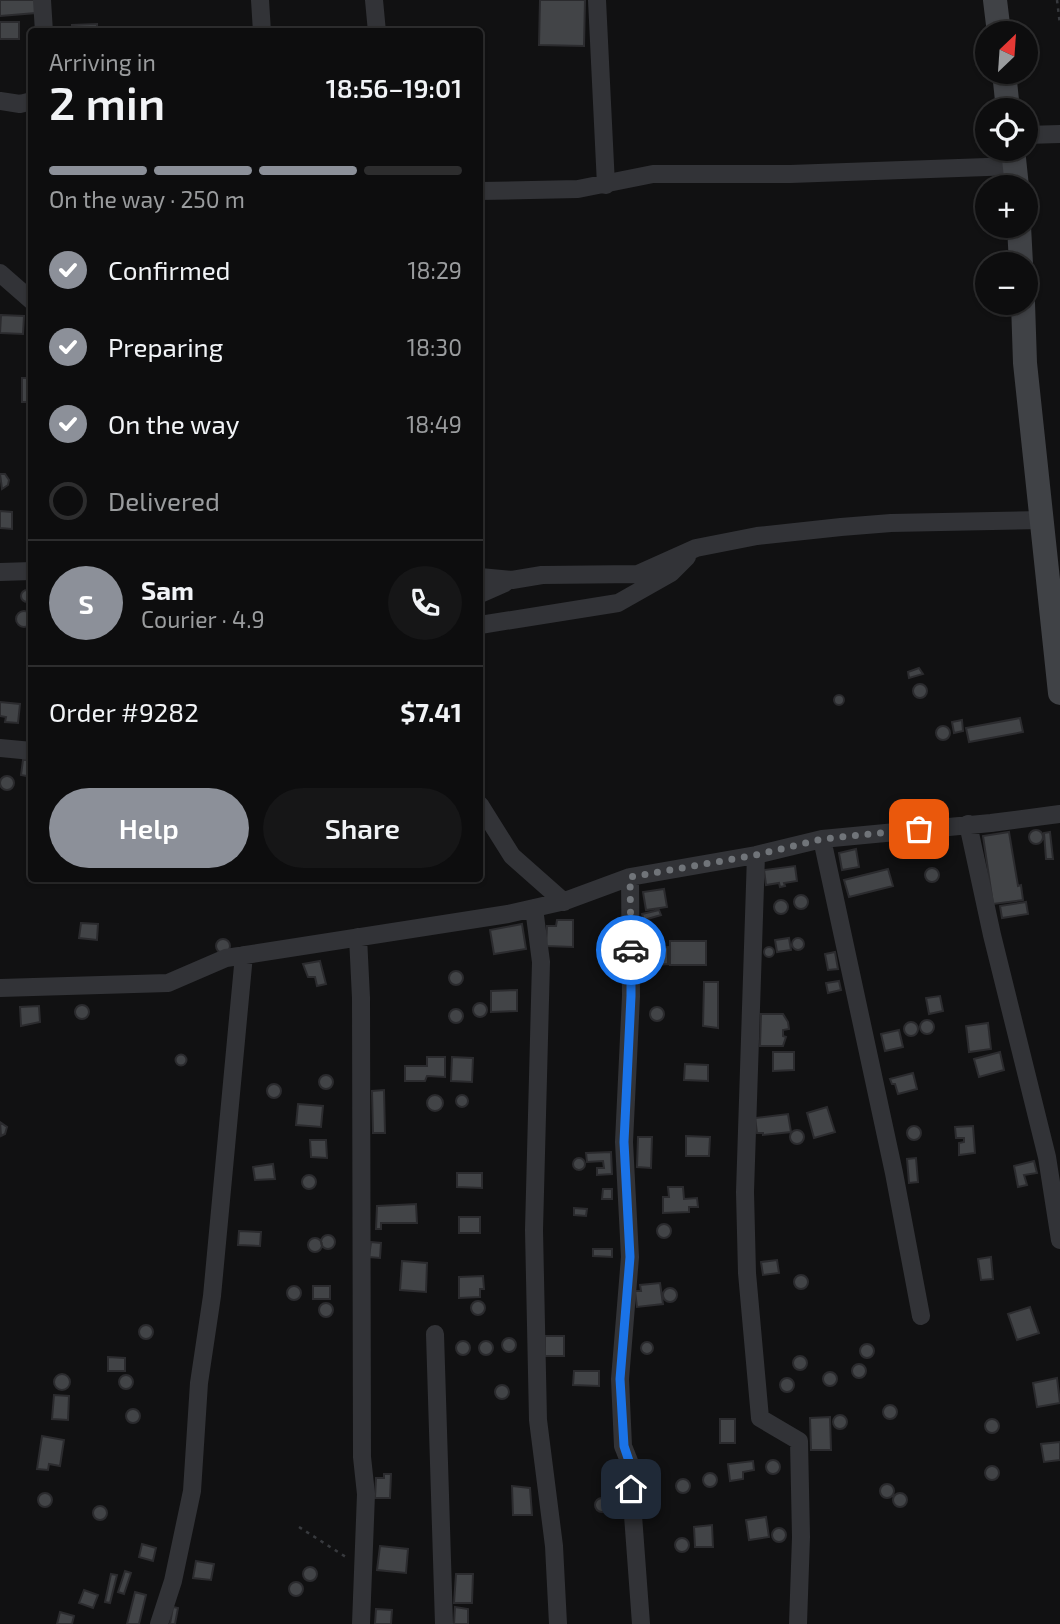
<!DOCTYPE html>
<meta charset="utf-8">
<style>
:root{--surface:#0d0d0e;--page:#161617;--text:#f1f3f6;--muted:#9a9c9e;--line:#2d2d2e;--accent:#8c9099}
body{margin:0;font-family:"Exo 2",sans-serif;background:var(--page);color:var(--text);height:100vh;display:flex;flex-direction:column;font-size:26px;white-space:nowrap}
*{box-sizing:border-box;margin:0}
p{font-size:23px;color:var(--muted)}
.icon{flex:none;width:38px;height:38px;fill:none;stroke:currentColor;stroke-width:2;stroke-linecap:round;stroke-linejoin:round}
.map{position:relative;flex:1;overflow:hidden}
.details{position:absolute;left:28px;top:28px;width:455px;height:854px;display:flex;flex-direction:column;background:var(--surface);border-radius:7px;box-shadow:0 2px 5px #0004,0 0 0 2px var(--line)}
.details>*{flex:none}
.needle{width:46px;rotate:25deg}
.fabs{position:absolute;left:975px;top:21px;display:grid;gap:14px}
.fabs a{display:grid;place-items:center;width:63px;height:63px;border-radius:50%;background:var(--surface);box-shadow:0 2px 5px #0004,0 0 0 2px var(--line);font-size:35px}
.pin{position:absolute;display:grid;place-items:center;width:60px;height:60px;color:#fff;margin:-30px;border-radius:14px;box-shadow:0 4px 10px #0006}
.courier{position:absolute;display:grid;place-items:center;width:70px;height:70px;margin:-35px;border:5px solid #1a73e8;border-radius:50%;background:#fff;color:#222;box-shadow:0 2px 9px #0007}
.overview em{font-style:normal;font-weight:600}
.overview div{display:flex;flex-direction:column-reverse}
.overview{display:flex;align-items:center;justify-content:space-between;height:119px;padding:0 21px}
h1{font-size:46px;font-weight:600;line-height:52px}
.bar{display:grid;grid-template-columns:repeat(4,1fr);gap:10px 7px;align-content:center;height:84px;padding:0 21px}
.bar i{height:9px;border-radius:5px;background:var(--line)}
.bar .on{background:var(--accent)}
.bar p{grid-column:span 4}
.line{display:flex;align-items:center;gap:18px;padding:0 21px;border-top:2px solid var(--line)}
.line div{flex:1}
.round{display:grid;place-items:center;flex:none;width:74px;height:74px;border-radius:37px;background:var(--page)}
ol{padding:0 21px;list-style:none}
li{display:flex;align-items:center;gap:21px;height:77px}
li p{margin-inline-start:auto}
li .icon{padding:7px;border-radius:50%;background:var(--accent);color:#fff;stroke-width:4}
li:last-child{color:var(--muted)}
li i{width:38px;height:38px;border:4px solid var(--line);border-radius:50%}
.primary-button{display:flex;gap:14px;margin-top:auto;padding:14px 21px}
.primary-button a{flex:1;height:80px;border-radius:42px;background:var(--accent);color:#fff;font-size:28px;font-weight:600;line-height:80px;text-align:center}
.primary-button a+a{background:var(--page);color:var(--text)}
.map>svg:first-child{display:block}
.building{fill:#424447;stroke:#2b2b2e;stroke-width:2}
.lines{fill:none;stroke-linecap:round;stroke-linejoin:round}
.path{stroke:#383a3e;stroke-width:2.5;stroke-dasharray:3.5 5;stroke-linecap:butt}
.street{stroke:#323337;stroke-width:18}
.secondary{stroke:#404246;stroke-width:24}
.done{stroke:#707479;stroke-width:7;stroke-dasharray:0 12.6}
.route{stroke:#1a73e8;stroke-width:9}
</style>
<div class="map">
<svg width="1060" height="1624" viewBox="0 0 1060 1624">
<rect width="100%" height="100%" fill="#111112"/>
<path class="building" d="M0,0H36V13L0,16Z
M540,0H585L584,46L539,45Z
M0,22H19V39H0Z
M97,24V32H72V25Z
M1,315L24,316L23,334L0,333Z
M22,378H32V402H22Z
M0,474H5L9,480L8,485L2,489Z
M0,511L12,512V529L0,528Z
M21 596a6 6 0 1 1 12 0a6 6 0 1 1-12 0Z
M16 619a8 8 0 1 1 16 0a8 8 0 1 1-16 0Z
M919,668L923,674L909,678L908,672Z
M913 691a7 7 0 1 1 14 0a7 7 0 1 1-14 0Z
M834 700a5 5 0 1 1 10 0a5 5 0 1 1-10 0Z
M0,702L20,704L18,723L5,722L6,717L0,716Z
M1020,718L1023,732L969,742L966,728Z
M962,720L963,731L954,733L952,722Z
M936 733a7 7 0 1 1 14 0a7 7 0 1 1-14 0Z
M23,760H32V777L21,775Z
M0 783a7 7 0 1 1 14 0a7 7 0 1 1-14 0Z
M1029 837a7 7 0 1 1 14 0a7 7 0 1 1-14 0Z
M1009,832L1018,886L1021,885L1023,900L993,904L983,836Z
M1050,832L1053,859H1046L1044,833Z
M930 850a7 7 0 1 1 14 0a7 7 0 1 1-14 0Z
M856,849L859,867L842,870L839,853Z
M795,866L797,881L784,883L785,886L780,887L779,883L766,885L764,870Z
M925 875a7 7 0 1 1 14 0a7 7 0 1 1-14 0Z
M888,869L893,886L849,897L844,880Z
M664,889L667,907L646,910L643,892Z
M794 902a7 7 0 1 1 14 0a7 7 0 1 1-14 0Z
M774 907a7 7 0 1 1 14 0a7 7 0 1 1-14 0Z
M1026,902L1028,914L1002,918L1000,906Z
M659,910L661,915L644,920L642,914Z
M557,920H573V947L546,946L547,926H556Z
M81,923L98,924L97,940L79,938Z
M522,924L526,949L494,954L490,930Z
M792 944a6 6 0 1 1 12 0a6 6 0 1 1-12 0Z
M789,938L791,950L777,952L775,940Z
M216 946a7 7 0 1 1 14 0a7 7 0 1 1-14 0Z
M670,941H706V965H670Z
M764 952a5 5 0 1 1 10 0a5 5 0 1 1-10 0Z
M668,947V964L656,965L655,948Z
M835,952L838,969L828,970L825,954Z
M320,961L326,984L317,986L315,977H308L303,964Z
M449 978a7 7 0 1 1 14 0a7 7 0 1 1-14 0Z
M839,981L841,990L828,993L826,983Z
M704,982H718V1028L703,1026Z
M517,990V1011L491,1012V991Z
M940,996L943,1011L929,1014L926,998Z
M473 1010a7 7 0 1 1 14 0a7 7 0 1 1-14 0Z
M75 1012a7 7 0 1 1 14 0a7 7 0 1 1-14 0Z
M39,1006L40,1022L21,1026L20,1007Z
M650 1014a7 7 0 1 1 14 0a7 7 0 1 1-14 0Z
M449 1016a7 7 0 1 1 14 0a7 7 0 1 1-14 0Z
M761,1014H783L788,1022L789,1029L783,1030V1036L786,1037L783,1046H760Z
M920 1027a7 7 0 1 1 14 0a7 7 0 1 1-14 0Z
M904 1029a7 7 0 1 1 14 0a7 7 0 1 1-14 0Z
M988,1023L991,1049L969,1052L966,1026Z
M899,1030L903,1047L885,1051L881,1034Z
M773,1052H794V1070L773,1071Z
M1000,1052L1004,1070L979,1077L974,1059Z
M175.5 1060a5.5 5.5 0 1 1 11 0a5.5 5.5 0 1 1-11 0Z
M427,1057H445V1077L427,1076L425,1081H405V1066H427Z
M452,1057L473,1058L472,1082L451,1081Z
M685,1064L708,1065V1081L684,1080Z
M913,1073L917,1089L898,1094L895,1084H892L890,1079Z
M319 1082a7 7 0 1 1 14 0a7 7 0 1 1-14 0Z
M267 1091a7 7 0 1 1 14 0a7 7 0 1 1-14 0Z
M384,1090L385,1133H373L372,1091Z
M456 1101a6 6 0 1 1 12 0a6 6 0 1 1-12 0Z
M427 1103a8 8 0 1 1 16 0a8 8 0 1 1-16 0Z
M298,1104L323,1106L321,1127L296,1125Z
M827,1107L835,1132L814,1138L807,1113Z
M788,1114L791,1132L763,1135V1133H757L755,1118Z
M0,1122L7,1127L5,1134L1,1136Z
M973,1126L975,1153L959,1155V1143L964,1142V1138H956L955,1127Z
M907 1133a7 7 0 1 1 14 0a7 7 0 1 1-14 0Z
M790 1137a7 7 0 1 1 14 0a7 7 0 1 1-14 0Z
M686,1136L710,1137L709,1156H686Z
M638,1137H652L651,1168L637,1167Z
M310,1140H326L327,1158L311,1157Z
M611,1152L612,1174L597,1175V1168H604L603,1161L587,1162L586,1153Z
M573 1164a6 6 0 1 1 12 0a6 6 0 1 1-12 0Z
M916,1158L918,1182L909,1183L907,1159Z
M1034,1161L1037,1173L1024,1175L1027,1185L1018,1187L1014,1166Z
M273,1164L275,1179L255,1180L253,1167Z
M457,1173H482V1188L457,1187Z
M302 1182a7 7 0 1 1 14 0a7 7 0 1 1-14 0Z
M668,1187H683L684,1199L697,1198L698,1207H689V1212L663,1213V1197H669Z
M603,1189H612V1199H602Z
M416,1204L417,1223H381V1229H376L377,1206Z
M574,1208L587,1209L586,1216L574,1215Z
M459,1217H480V1233H459Z
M657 1231a7 7 0 1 1 14 0a7 7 0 1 1-14 0Z
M239,1231L261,1232L260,1246L238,1245Z
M321 1242a7 7 0 1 1 14 0a7 7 0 1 1-14 0Z
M308 1245a7 7 0 1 1 14 0a7 7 0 1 1-14 0Z
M371,1242L381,1243L380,1258L369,1257Z
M593,1249H612V1257L593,1256Z
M991,1257L993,1279L981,1280L978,1259Z
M777,1260L779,1273L763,1275L761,1262Z
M402,1261L427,1263L426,1292L400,1290Z
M794 1282a7 7 0 1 1 14 0a7 7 0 1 1-14 0Z
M483,1276L484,1289H480V1297L459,1298V1277Z
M660,1283L663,1304L637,1307L635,1291H641L640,1285Z
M313,1286H330V1299H313Z
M287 1293a7 7 0 1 1 14 0a7 7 0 1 1-14 0Z
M663 1295a7 7 0 1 1 14 0a7 7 0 1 1-14 0Z
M471 1308a7 7 0 1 1 14 0a7 7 0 1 1-14 0Z
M319 1310a7 7 0 1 1 14 0a7 7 0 1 1-14 0Z
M1030,1307L1039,1333L1017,1340L1008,1314Z
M139 1332a7 7 0 1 1 14 0a7 7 0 1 1-14 0Z
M545,1336H564V1356H545Z
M502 1345a7 7 0 1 1 14 0a7 7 0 1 1-14 0Z
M456 1348a7 7 0 1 1 14 0a7 7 0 1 1-14 0Z
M479 1348a7 7 0 1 1 14 0a7 7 0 1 1-14 0Z
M641 1348a6 6 0 1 1 12 0a6 6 0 1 1-12 0Z
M860 1351a7 7 0 1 1 14 0a7 7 0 1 1-14 0Z
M793 1363a7 7 0 1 1 14 0a7 7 0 1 1-14 0Z
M108,1357L125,1358V1371H108Z
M852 1371a7 7 0 1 1 14 0a7 7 0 1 1-14 0Z
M574,1371H599V1386L573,1385Z
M823 1379a7 7 0 1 1 14 0a7 7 0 1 1-14 0Z
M54 1382a8 8 0 1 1 16 0a8 8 0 1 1-16 0Z
M119 1382a7 7 0 1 1 14 0a7 7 0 1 1-14 0Z
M1057,1378L1060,1403L1037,1407L1033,1383Z
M780 1385a7 7 0 1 1 14 0a7 7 0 1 1-14 0Z
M495 1392a7 7 0 1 1 14 0a7 7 0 1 1-14 0Z
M54,1395L69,1396L68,1420L52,1419Z
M883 1412a7 7 0 1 1 14 0a7 7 0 1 1-14 0Z
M126 1416a7 7 0 1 1 14 0a7 7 0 1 1-14 0Z
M833 1422a7 7 0 1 1 14 0a7 7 0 1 1-14 0Z
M830,1417L831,1450H811L810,1418Z
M720,1419H735V1443H720Z
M985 1426a7 7 0 1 1 14 0a7 7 0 1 1-14 0Z
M42,1436L64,1440L60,1466L49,1464L48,1470L37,1469Z
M1060,1442V1460L1044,1462L1041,1444Z
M766 1467a7 7 0 1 1 14 0a7 7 0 1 1-14 0Z
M753,1461L754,1470L743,1472V1479L730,1481L728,1464Z
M985 1473a7 7 0 1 1 14 0a7 7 0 1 1-14 0Z
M703 1480a7 7 0 1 1 14 0a7 7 0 1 1-14 0Z
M384,1474H391L390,1498H375L376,1478H384Z
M676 1486a7 7 0 1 1 14 0a7 7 0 1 1-14 0Z
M880 1491a7 7 0 1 1 14 0a7 7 0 1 1-14 0Z
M512,1486L530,1488L532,1515H513Z
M893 1500a7 7 0 1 1 14 0a7 7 0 1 1-14 0Z
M38 1500a7 7 0 1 1 14 0a7 7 0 1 1-14 0Z
M595 1505a7 7 0 1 1 14 0a7 7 0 1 1-14 0Z
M93 1513a7 7 0 1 1 14 0a7 7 0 1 1-14 0Z
M766,1517L769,1537L749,1540L746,1520Z
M712,1525L713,1547H695L694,1527Z
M772 1535a7 7 0 1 1 14 0a7 7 0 1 1-14 0Z
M675 1545a7 7 0 1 1 14 0a7 7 0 1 1-14 0Z
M142,1544L156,1548L153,1561L139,1557Z
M380,1546L408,1549L406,1573L377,1570Z
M196,1561L214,1564L211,1580L193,1578Z
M303 1574a7 7 0 1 1 14 0a7 7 0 1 1-14 0Z
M125,1571L131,1573L124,1594L118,1592Z
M111,1574L117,1575L110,1603L105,1602Z
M456,1574H473L472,1603H454Z
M289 1589a7 7 0 1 1 14 0a7 7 0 1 1-14 0Z
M84,1590L98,1595L93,1608L79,1603Z
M135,1592L146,1595L139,1624H127Z
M173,1607L178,1608L175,1624H170Z
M455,1607L468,1609V1624H454Z
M376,1609L392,1610L391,1624H375Z
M60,1612L74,1616L72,1624H57Z"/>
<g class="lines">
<path class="path" d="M1057,0L1060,25
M299,1527L349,1559"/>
<path class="street" d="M42,0L44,32
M260,0L262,32
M374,0L377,32
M597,0L606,185
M0,101L20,104L32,101
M1026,135L1060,134
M480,191L578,189L653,174H790L1015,166
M0,273L32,301
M0,572L32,571
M480,577L512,580L542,575L638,574L696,548L757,536L841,527L891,523L1042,520
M480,594L505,583
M480,625L618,603L671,573L687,557
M0,748L32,751
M480,805L512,856L564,902
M968,824L992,935L1047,1157L1060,1240
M822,839L894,1173L921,1316
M756,855L745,1192L747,1273L760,1418L799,1441L801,1537L798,1624
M630,877L631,996L624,1142L630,1257L620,1379L623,1446L629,1461L641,1624
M534,908L541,962L534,1230L538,1420L554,1546L558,1624
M358,937L361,998L362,1457L366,1494L361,1624
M0,988L168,983L226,958L508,914L565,901L630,877L756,855L822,839L991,823L1060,814
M435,1334L444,1624
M159,1624L173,1581L192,1491L199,1383L212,1296L244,955"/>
<path class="secondary" d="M995,0L999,33
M1004,72L1008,110
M1013,149L1017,187
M1019,226L1021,264
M1023,303L1025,363L1060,693"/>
</g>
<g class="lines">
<path class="done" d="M631,950L630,877L756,855L822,839L919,829"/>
<path class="route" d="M631,950V996L624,1142L630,1257L620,1379L624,1446L629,1461L631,1489"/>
</g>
</svg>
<div class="fabs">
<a><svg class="needle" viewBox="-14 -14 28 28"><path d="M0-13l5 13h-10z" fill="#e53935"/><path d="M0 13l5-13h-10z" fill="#9a9c9e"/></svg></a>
<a><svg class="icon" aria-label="locate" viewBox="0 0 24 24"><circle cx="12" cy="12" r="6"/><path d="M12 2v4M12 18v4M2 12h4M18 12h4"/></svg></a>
<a>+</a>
<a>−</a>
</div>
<div class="pin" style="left:919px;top:829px;background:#ea580c"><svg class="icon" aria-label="bag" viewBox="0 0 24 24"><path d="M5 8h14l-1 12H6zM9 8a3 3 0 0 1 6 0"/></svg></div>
<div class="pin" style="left:631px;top:1489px;background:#1f2937"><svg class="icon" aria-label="home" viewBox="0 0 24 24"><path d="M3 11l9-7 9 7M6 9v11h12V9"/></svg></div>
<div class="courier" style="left:631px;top:950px"><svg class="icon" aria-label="car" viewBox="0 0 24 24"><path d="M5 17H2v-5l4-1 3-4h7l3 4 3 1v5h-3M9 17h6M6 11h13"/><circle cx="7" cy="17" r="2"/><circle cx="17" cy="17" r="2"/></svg></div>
<section class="details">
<div class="overview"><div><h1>2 min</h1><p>Arriving in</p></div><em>18:56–19:01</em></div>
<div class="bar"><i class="on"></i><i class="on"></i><i class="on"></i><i></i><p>On the way · 250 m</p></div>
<ol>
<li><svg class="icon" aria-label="check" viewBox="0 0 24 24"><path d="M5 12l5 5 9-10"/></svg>Confirmed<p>18:29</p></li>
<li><svg class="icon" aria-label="check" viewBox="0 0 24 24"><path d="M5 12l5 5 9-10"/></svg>Preparing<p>18:30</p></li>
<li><svg class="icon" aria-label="check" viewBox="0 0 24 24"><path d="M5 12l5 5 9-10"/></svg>On the way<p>18:49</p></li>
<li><i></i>Delivered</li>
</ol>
<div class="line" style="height:126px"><b class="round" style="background:var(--accent);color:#fff">S</b><div><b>Sam</b><p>Courier · 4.9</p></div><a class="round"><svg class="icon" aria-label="phone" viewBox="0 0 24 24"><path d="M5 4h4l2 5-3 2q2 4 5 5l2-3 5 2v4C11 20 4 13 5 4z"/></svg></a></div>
<div class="line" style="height:91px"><div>Order #9282</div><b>$7.41</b></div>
<div class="primary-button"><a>Help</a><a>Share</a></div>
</section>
</div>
